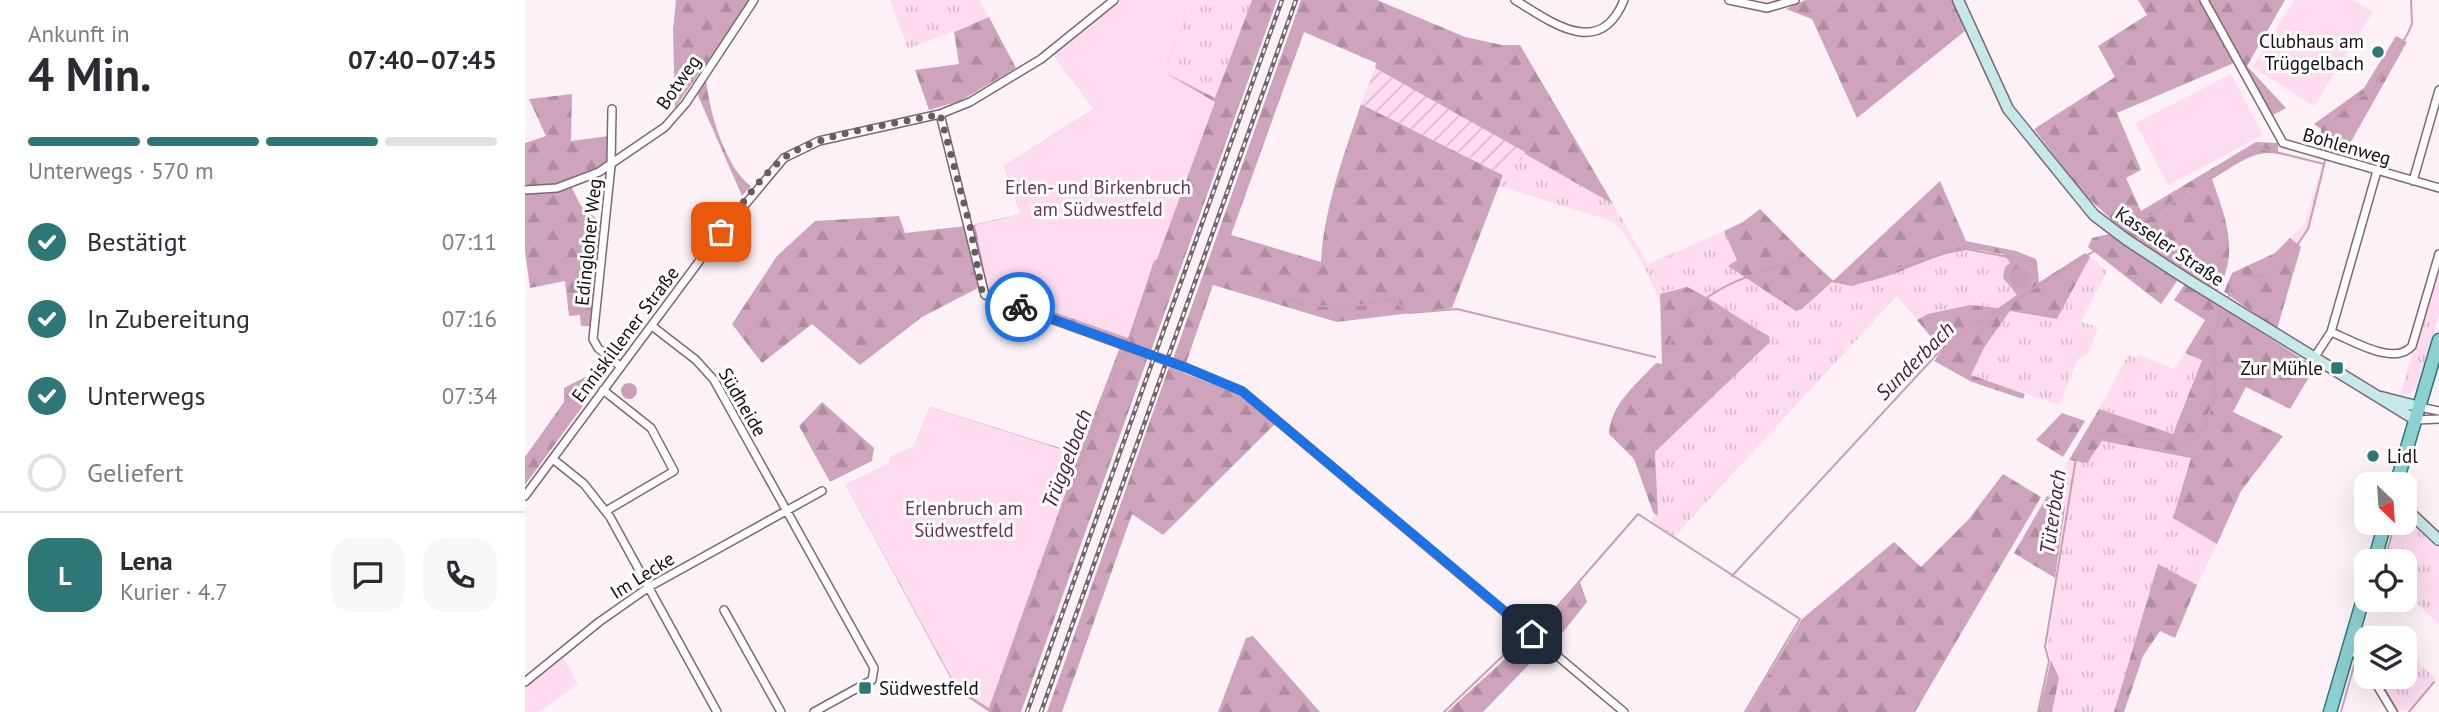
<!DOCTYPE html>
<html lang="de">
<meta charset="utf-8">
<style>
:root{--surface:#fff;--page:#f7f7f7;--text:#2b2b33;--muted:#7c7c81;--line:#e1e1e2;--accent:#2d7779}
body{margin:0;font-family:"PT Sans",sans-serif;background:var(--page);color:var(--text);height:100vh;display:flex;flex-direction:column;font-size:26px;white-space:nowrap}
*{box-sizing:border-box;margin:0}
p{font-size:23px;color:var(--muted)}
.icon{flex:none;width:38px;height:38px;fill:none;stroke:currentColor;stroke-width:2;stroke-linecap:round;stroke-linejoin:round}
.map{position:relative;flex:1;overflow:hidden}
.sheet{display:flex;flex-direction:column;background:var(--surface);width:525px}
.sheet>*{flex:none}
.needle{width:46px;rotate:155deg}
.tools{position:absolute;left:1829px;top:472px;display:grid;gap:14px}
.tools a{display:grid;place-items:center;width:63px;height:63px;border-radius:14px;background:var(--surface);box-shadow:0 7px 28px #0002;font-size:35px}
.pin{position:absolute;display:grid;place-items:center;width:60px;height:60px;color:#fff;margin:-30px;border-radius:14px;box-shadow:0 4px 10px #0006}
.courier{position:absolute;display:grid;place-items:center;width:70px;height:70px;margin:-35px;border:5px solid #1a73e8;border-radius:50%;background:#fff;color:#222;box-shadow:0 2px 9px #0007}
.summary em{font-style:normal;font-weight:800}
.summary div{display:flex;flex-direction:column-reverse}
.summary{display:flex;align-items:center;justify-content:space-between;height:119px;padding:0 28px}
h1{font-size:46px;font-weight:800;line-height:52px}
.bar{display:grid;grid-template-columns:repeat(4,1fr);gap:10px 7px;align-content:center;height:84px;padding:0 28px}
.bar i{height:9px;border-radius:5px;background:var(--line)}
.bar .selected{background:var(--accent)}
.bar p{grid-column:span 4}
.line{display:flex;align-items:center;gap:18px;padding:0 28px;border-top:2px solid var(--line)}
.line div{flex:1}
.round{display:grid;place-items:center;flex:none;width:74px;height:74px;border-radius:21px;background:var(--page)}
ol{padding:0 28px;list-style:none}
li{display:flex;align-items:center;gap:21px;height:77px}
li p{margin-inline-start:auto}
li .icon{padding:7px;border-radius:50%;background:var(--accent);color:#fff;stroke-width:4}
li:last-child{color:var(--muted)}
li i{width:38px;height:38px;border:4px solid var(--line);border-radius:50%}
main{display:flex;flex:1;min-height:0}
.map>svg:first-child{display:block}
.grass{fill:url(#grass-tufts)}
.forest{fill:url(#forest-firs)}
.park{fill:#fedbef}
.garden{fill:url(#garden-furrows)}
.water{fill:#caa0b8}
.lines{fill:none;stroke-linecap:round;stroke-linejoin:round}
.stream{stroke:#caa0b8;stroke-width:2}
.street-casing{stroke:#7f6674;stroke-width:10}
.secondary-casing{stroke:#7f6674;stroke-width:13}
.primary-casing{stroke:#31777b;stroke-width:15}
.street{stroke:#fff;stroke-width:7}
.secondary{stroke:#c5e8e8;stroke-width:10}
.primary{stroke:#8cd0d1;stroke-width:12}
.rail-casing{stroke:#71666d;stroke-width:4.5}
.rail{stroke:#fff;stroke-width:2;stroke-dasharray:5;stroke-linecap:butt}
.done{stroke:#675c62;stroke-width:7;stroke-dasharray:0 12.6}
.route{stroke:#1a73e8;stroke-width:9}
.poi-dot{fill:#2d7779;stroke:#fff;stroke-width:2.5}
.labels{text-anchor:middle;stroke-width:6;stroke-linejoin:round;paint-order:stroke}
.poi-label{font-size:19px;fill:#160c12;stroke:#fff;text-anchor:end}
.street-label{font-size:19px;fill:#160c12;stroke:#fff}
.park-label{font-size:19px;fill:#693455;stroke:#fff}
.water-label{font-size:21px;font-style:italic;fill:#4c193a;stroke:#fff}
</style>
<main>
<section class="sheet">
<div class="summary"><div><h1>4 Min.</h1><p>Ankunft in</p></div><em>07:40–07:45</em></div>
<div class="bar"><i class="selected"></i><i class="selected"></i><i class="selected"></i><i></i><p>Unterwegs · 570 m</p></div>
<ol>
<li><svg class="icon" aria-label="check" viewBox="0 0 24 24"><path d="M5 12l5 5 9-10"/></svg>Bestätigt<p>07:11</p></li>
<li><svg class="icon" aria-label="check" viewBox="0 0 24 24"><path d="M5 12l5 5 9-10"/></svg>In Zubereitung<p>07:16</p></li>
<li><svg class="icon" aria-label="check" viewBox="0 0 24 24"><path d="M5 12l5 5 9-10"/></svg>Unterwegs<p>07:34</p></li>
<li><i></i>Geliefert</li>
</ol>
<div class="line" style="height:126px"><b class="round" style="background:var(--accent);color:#fff">L</b><div><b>Lena</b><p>Kurier · 4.7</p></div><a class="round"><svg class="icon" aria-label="chat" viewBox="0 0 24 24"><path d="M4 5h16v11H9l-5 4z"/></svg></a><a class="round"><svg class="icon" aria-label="phone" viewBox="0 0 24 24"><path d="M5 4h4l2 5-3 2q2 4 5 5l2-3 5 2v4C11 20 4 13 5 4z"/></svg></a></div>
</section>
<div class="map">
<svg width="1914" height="712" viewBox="0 0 1914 712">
<defs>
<pattern id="grass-tufts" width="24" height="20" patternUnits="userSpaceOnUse" patternTransform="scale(1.75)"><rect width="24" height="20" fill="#fedbef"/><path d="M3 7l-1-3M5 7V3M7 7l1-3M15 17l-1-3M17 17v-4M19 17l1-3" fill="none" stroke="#d9bbcc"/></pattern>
<pattern id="forest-firs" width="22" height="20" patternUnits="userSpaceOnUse" patternTransform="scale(1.75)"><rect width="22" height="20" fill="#cda4bb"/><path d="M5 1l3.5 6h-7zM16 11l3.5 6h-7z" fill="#af8ca0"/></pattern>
<pattern id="garden-furrows" width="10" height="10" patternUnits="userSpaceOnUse" patternTransform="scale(1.75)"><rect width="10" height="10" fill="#fedbef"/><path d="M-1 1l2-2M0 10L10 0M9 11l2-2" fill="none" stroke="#d9bbcc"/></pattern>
</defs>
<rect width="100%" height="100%" fill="#fdf1f8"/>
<path class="grass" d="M365,0H454L464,17L383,49Z
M647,0H727L690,98L639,72L661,16Z
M1000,152L1088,204L1123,264L1199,231L1213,260L1204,265L1277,309L1307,282L1319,285L1443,249L1479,254L1485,263L1482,284L1493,295L1473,308L1403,314L1392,320L1372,296L1149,537L1127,523L1128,512L1132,515L1130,452L1245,342L1244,336C1234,331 1223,327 1214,320C1188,303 1169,277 1136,294L1134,301C1127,280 1104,232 1086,221L974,186L985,160L996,161Z
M1797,165L1800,166L1785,229L1774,245L1765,238L1779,225Z
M1565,257L1582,271L1556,322L1573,327L1565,351L1552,361L1534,405L1446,375L1460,346L1485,311L1532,319Z
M1914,265V314L1894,385L1886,393L1875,395Z
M1660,353L1677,359L1648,434L1574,409L1603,355L1611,358L1613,354L1648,369Z
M1577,441L1666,458L1648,518L1692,544L1672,585L1634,565L1589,712H1527L1534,678L1523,651V632L1540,508L1522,496L1544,460L1549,463Z
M1880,517L1914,549V625L1880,591V562H1860L1871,523H1880Z
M1880,649L1910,678L1887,709L1874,711L1855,677H1880Z"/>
<path class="forest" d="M151,0H225L150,108L148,30Z
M595,0H647L661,16L639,72L690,98L727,0H752L626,351L461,291L448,225L496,214L479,166L569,109L529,55Z
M776,0H852L940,37L977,45H995L1088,204L850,68L851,63L779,32L706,235L796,262C799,207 819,155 836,104L978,175L927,308L812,322L688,285L661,363L648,359Z
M1280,0H1427L1440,31L1332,118L1287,19L1261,9Z
M1613,0H1676L1709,63L1592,113L1616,170L1601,178L1616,211L1731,142L1753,143V154C1729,148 1707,168 1687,179C1701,220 1715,252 1692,292L1601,233L1558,193L1509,129L1590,77L1573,46L1622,15Z
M1682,0H1760L1722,66L1761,108L1746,116Z
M464,17L491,68L435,101L404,110L390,70L434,64L429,32Z
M1871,36L1882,42L1818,156L1795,150L1796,129L1789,124L1839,88Z
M181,78C183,108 200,168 226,186L217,196L171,91Z
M47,94L46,141L84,136L83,163L31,184L0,186V143L21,136L4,99Z
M1415,181L1441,241L1491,251L1511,259L1513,283L1560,253L1565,257L1532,319L1485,311L1460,346L1446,375L1500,394L1498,399L1447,382L1409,361L1417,350L1392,320L1403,314L1445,305L1473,308L1492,295L1478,278L1480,267L1485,263L1479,254C1467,253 1452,248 1440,250C1396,256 1351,292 1307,282L1277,309L1271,311L1203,266L1212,260L1199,231L1218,222L1235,209L1307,282Z
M46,186L56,206L77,223L67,326H56L55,315L44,316L40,281L5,288L0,251V193Z
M374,216L380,233L441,226L453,288L397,317L335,365L287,324L237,363L207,324L252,256L290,221Z
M1584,234L1650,277L1652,281L1636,304L1563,247L1567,238Z
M1765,238L1776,247L1752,329L1699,292L1707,273L1750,253Z
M1660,284L1790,367L1765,409L1721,387L1708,412L1758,436L1716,491L1692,544L1648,518L1666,458L1577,441L1562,463L1544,460L1574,409L1648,434L1677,360L1660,353L1680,320L1649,300Z
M1162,287C1191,300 1215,321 1244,336L1245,342L1130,452L1133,516L1128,512L1109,459L1084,434C1086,403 1111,385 1131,363L1137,364L1135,294Z
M595,347L623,357L496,712H464L432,690L321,485L364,464L366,457L389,447L405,407L554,454Z
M644,367L715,395L751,423L638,535L607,514L537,712H522Z
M66,374V382L61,390L63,399L0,485V457L39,402V388Z
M297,402L349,448L347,461L305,482L274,426Z
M1537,413L1560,421L1538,457L1511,440Z
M1478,474L1516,497L1390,712H1221L1277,619L1369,542L1396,567L1443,520Z
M1522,496L1540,507L1530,578L1489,553Z
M1633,564L1672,585L1650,638L1635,631L1618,656L1599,712H1589Z
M1055,582L1062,602L1027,646L1011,633Z
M728,636L795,712H693L721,638Z
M1005,636L1015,646V653L958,712H922Z
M1526,660L1534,678L1527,712H1514Z"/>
<path class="park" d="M595,0H647L661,16L639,72L690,102L603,338L463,289L450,225L496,214L479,166L569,109L529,55Z
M1769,0H1829L1848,12L1789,106L1727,67Z
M1706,74L1738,135L1643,185L1611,123Z
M405,407L554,455L464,708L432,688L321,485L364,464L366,457L389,447Z
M38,657L53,684L14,712H0V688Z"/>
<path class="garden" d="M850,68L1000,152L996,161L985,160L978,175L836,104Z"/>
<path class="water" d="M1485 278a10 10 0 1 1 20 0a10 10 0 1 1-20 0Z
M96 391a8 8 0 1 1 16 0a8 8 0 1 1-16 0Z"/>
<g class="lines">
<path class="stream" d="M1802,152L1810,118L1827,101L1848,90L1882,35L1887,24L1886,0
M1599,232L1734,148L1799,164
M704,279C769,303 799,316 868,299L884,313L932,309L1130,357
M1704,296L1708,274L1735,277L1748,272L1759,255L1769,250L1783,229L1801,157
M603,343L630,261L635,262
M1138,358C1169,285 1212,281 1281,257L1307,281L1327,285L1420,253L1441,249L1511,262L1513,283
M1859,562L1870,523
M1207,576L1425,340L1592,237
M1845,608L1848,600
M1840,628L1834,646L1841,657
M1011,631L1113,514L1275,619L1220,712
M1853,677L1873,712
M466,712L557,457L601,349
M919,712L984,650L1005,637
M1513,712L1524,661L1520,647L1551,458L1569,433L1657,443L1674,437L1691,397L1689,341L1695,310
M1816,712L1830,662
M1884,712L1909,682"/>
<defs>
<path id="street" d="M990,0C1026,22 1075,60 1099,0
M1204,0L1242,8L1270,0
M1679,0L1758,143L1914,188
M87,109L86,166L68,339L73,348L95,366
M415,114L460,295L662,368L717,391L1099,712
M1888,181L1914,90
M0,190L32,188L74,172L140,127L161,103L229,0
M127,326L171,360L189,380L349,668L347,680L289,712
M1806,332C1827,340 1869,367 1887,346L1914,254
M1789,358L1806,332L1852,171
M78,390L126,428L149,471L81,511
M1895,407L1914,411
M1891,420L1914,419
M28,459L59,484L85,517L192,712
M0,496L184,248L259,158L294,141L415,114L445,102L516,59L589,0
M199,610L256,712
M1824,651L1830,653L1841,668
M1847,677L1868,712
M0,682L74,622L124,587L297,491"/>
<path id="secondary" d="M1433,0L1483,109L1569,215L1602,240L1660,278L1891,420
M1856,397L1895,407
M1880,508L1914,540"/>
<path id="primary" d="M1871,485L1914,340
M1849,562L1860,523
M1805,712L1841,589"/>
</defs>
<use href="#street" class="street-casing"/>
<use href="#secondary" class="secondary-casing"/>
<use href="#primary" class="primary-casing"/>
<use href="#street" class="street"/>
<use href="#secondary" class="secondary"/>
<use href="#primary" class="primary"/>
<defs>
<path id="rail" d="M502,712L757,0
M516,712L771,0"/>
</defs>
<use href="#rail" class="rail-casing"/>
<use href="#rail" class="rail"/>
</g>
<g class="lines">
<path class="done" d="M196,232C215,208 234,177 259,158C292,133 373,124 415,114L445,226L457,291L495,307"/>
<path class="route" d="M495,307L662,368L717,391L1007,634"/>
</g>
<g class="poi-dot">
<circle cx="1853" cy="52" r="7"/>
<rect x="1805" y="361" width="14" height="14" rx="3.5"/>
<circle cx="1848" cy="456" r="7"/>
<rect x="333" y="681" width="14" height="14" rx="3.5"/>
</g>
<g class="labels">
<g class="poi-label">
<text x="1839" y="48">Clubhaus am<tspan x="1839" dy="22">Trüggelbach</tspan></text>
<text x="1798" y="375">Zur Mühle</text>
<text x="1862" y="463" text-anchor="start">Lidl</text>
<text x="354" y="695" text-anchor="start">Südwestfeld</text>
</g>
<g class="street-label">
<text transform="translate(153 82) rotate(-55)" y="7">Botweg</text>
<text transform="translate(1822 146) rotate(16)" y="7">Bohlenweg</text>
<text transform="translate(63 242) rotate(-84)" y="7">Edingloher Weg</text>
<text transform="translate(1645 246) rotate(34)" y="7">Kasseler Straße</text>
<text transform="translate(100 334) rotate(-53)" y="7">Enniskillener Straße</text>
<text transform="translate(218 402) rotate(60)" y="7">Südheide</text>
<text transform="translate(117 575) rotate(-32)" y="7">Im Lecke</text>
</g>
<g class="park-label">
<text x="573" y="194">Erlen- und Birkenbruch<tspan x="573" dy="22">am Südwestfeld</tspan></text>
<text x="439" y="515">Erlenbruch am<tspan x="439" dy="22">Südwestfeld</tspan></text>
</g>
<g class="water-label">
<text transform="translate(1390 361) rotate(-45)" y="7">Sunderbach</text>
<text transform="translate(542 459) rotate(-69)" y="7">Trüggelbach</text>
<text transform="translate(1528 512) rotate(-82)" y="7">Tüterbach</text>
</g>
</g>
</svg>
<div class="tools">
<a><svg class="needle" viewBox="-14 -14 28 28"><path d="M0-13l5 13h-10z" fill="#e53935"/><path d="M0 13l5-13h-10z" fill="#7c7c81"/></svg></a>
<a><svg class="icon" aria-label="locate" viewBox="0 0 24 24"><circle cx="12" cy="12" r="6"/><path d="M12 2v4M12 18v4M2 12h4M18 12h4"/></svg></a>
<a><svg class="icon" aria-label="layers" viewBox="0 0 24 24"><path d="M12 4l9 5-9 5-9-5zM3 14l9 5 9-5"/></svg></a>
</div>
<div class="pin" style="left:196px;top:232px;background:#ea580c"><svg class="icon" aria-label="bag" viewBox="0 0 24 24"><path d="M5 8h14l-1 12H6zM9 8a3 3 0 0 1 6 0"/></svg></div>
<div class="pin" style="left:1007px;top:634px;background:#1f2937"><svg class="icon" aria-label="home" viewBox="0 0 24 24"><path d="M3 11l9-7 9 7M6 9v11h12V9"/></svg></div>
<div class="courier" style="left:495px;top:307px"><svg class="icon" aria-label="bike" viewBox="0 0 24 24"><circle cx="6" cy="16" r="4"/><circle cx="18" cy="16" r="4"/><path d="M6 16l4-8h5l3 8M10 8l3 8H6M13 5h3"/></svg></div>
</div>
</main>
